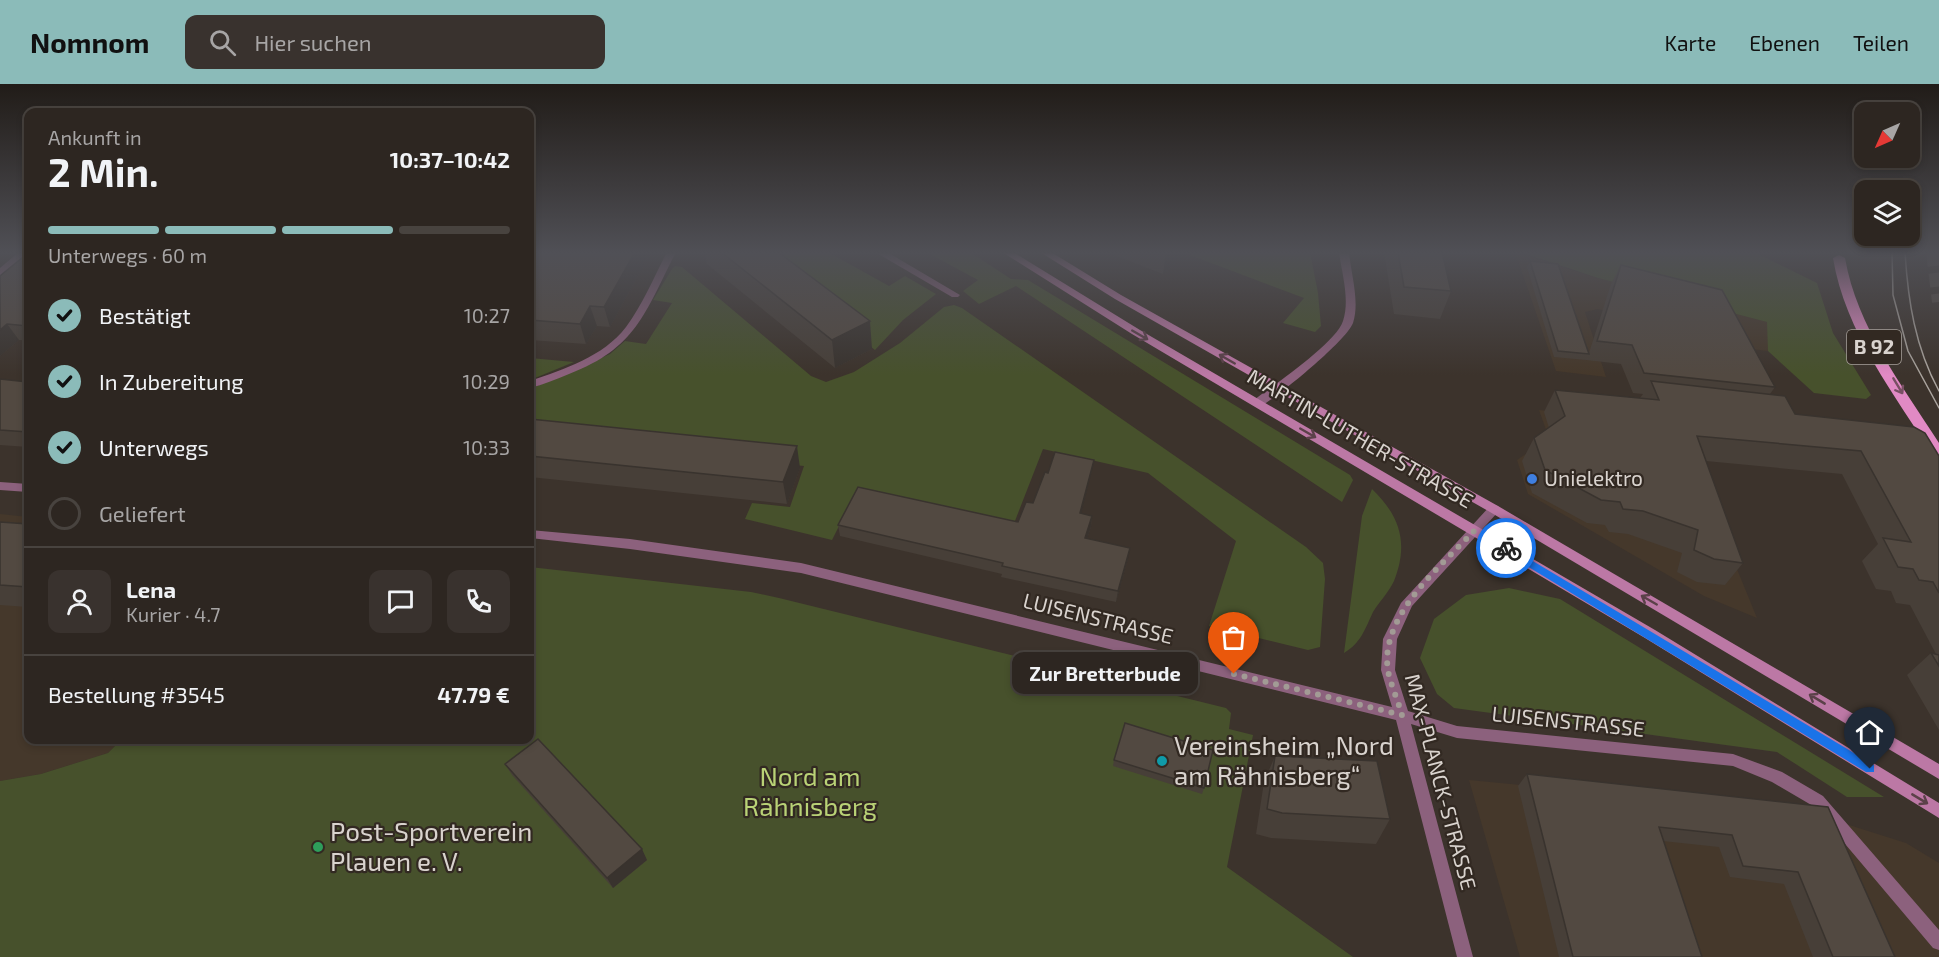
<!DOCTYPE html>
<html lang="de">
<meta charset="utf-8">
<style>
:root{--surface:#2d2621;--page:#39322e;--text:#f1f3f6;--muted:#a7a5a5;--line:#48433f;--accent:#8bbbb9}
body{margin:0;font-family:"Exo 2",sans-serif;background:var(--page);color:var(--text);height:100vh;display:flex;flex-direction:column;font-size:22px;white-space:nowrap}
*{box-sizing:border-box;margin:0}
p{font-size:20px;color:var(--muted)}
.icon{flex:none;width:33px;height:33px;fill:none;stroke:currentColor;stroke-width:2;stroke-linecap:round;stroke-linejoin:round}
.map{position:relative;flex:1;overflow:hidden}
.panel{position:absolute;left:24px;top:24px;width:510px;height:636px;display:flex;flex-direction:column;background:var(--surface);border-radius:12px;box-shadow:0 3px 9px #0003,0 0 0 2px var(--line)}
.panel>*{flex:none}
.needle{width:39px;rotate:225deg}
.buttons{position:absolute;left:1854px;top:18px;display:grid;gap:12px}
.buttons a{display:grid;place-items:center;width:66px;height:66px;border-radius:12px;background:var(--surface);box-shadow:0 3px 9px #0003,0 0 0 2px var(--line);font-size:30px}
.pin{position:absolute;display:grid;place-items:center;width:51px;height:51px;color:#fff;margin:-62px -26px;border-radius:50% 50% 50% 0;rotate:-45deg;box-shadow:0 0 6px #0007}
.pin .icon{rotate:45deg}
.courier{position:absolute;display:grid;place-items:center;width:60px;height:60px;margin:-30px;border:4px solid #1a73e8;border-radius:50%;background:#fff;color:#222;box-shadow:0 2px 8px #0007}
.bubble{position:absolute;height:42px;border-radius:12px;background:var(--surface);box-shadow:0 3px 9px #0003,0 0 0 2px var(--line);font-size:20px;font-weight:700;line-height:42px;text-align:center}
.head em{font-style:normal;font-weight:700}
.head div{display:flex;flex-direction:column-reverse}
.head{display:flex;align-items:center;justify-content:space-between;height:102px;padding:0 24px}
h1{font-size:39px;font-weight:700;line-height:45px}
.bar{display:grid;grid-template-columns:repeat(4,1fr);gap:9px 6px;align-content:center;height:72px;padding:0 24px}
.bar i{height:8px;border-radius:4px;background:var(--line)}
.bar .on{background:var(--accent)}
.bar p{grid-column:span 4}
.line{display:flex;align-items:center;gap:15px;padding:0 24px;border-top:2px solid var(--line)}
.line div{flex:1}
.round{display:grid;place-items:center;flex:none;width:63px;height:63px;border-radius:12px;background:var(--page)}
ol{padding:0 24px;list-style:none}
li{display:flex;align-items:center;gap:18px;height:66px}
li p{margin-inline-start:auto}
li .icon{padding:6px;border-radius:50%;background:var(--accent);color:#111;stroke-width:4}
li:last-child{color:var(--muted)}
li i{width:33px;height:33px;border:3px solid var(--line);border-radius:50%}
header{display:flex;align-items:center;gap:36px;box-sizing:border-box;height:84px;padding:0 30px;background:var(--accent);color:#111}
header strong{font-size:28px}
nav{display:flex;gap:33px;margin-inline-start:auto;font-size:21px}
.search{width:420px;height:54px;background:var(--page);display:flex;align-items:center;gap:15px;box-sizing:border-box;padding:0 21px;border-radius:12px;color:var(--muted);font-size:22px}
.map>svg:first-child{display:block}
.built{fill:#45382b}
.green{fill:#47512c}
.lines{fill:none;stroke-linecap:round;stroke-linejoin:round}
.primary-tunnel{stroke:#544b44;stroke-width:14;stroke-dasharray:14 7;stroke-linecap:butt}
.minor{fill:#8c617d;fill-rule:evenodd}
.tertiary{fill:#8c617d;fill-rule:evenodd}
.secondary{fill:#bc78a5;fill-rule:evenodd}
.primary{fill:#e18ac4;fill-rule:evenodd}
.tram{stroke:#aaa49e;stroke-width:1.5}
.wall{fill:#473f38}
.shaded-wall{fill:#39332e}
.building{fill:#524941;stroke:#39332e;stroke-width:1.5}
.oneway{stroke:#5b4149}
.oneway2{stroke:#785063}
.route{fill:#1a73e8}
.done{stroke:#a29b95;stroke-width:6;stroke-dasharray:0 10.8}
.shop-dot{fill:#3f7fe0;stroke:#322922;stroke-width:2}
.culture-dot{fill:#0f9aa8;stroke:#322922;stroke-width:2}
.leisure-dot{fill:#2e9e5b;stroke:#322922;stroke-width:2}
.labels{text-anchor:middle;stroke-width:4.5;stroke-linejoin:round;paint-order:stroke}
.shield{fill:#322922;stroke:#a7a09a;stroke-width:1.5}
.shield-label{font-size:20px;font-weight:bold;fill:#d9d3ce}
.street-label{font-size:21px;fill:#d9d3ce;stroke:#322922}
.poi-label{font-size:21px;fill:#d9d3ce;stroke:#322922;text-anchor:start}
.near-poi-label{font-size:26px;fill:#d9d3ce;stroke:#322922;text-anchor:start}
.near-park-label{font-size:26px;fill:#b9d276;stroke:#322922}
</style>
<header>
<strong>Nomnom</strong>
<div class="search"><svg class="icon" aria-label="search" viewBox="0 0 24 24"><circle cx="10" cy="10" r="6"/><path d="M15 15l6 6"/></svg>Hier suchen</div>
<nav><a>Karte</a><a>Ebenen</a><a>Teilen</a></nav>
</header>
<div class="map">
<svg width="1939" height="873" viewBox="0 0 1939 873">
<rect width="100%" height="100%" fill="#3c332c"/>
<path class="built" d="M1515,168L1598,194L1768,238V267L1742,264L1598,225L1585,228L1606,293L1556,287Z
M1539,326L1641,336L1712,424L1757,534L1704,512L1528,410L1517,376L1549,354Z
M0,430L28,433V656H121L108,669L41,690L0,697Z
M1469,696L1808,728L1906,759L1939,779V873H1520Z"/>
<path class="green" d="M749,168H828L889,202L905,192L936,210L903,236L875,266Z
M926,168H970L1011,195L1028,196L1350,391L1353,396L1342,418L1016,202L979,220L963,207L978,196Z
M1193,168H1310L1318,209L1321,242L1315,248L1283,239L1304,214L1190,171Z
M1520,168H1754L1817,199L1833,249L1871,311L1866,315L1814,309L1768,267L1767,238L1598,194Z
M675,182L682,183L811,292L826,298L854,288L900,259L944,223L954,221L962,224L1306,463L1323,479L1325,495L1320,563L1308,566L1209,542L1236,457L1148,389L1043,365L1013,442L856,408L832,456L745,435L752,419L790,423L804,382L530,355V305L610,270L625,257L646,260L672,219L653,216L672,185Z
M530,274L574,278L530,296Z
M1372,405C1400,432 1409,459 1394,497C1389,508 1379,518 1373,528C1365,545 1361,559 1344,569L1362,432Z
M530,483L751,508L779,514L1226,624L1231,629L1229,645L1253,651L1227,783L1353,873H0V697L41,690L108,669L121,656H530Z
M1509,504L1560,515L1884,713H1847L1777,668L1454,624L1437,610L1420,574L1434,535L1466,511Z"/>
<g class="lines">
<path class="primary-tunnel" d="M1933,168L1939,218"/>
<path class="minor" d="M667,168H676C645,228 637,264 569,290C556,295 543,301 530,304V297C564,285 603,273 626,243C643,220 654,193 667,168Z
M875,168H887L960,211L958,213H952Z
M1339,168H1349C1351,190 1360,218 1353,239C1346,257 1281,310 1263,321C1259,323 1259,322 1254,322L1253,319L1254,316C1274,301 1336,259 1343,237C1350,216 1342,190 1339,168Z
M0,398L28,400V408L0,406Z
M1494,421L1498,422L1500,425L1498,428L1412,522L1397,555L1395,586L1408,627L1457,642L1733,670L1782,688L1823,712L1939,846V866L1933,864L1813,722L1772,698L1733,682L1457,654L1411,640L1473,873H1457L1396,636L801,489L630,465L530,454V446L630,455L801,479L1392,623L1381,586L1383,555L1401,519L1490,422Z"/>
<path class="tertiary" d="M19,168L28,170L0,192V184Z"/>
<path class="secondary" d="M1002,168H1013L1140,246L1655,546L1939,719V734L1645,554L1132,250Z
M1040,168H1051L1121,211L1498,422L1939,680V695L1490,428L1115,215Z"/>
<path class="primary" d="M1839,171L1845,174C1857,243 1902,301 1939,359V375L1934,373C1895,311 1845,248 1833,174Z"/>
<path class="tram" d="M1892,168L1893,211L1908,267L1939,324
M1905,168C1908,217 1915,263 1939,307"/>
</g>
<path class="wall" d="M530,168H651L610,243L597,242L586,260L530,256Z
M704,168H778L872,265L835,284L707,180Z
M1106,168H1186V170L1163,190Z
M1384,168H1442L1451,207L1440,235L1394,230Z
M28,169V256H19L0,272V192Z
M1530,177L1589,269L1611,200L1621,181L1775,303L1770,310L1795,330L1939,372V646L1907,591L1931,569L1936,570L1910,521L1896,519L1891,507L1876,505L1862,477L1878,460L1842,390L1706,377L1743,479L1725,501L1697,498L1677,488L1682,469L1628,450L1609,448L1605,441L1587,439L1532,409L1522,377L1534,354L1549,344L1544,328L1555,306L1640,314L1643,310L1633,309L1621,280L1586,276L1588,272L1586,276L1554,273L1527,183Z
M0,295L28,298V363L0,361Z
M530,335L800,384L787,420L530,393Z
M1092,386L1081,430L1092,432L1091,443L1087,455L1128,475L1116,518L1001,493L1002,490L840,452L838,441L1018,438L1033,419L1048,389Z
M0,438L28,440V523L0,521Z
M1275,672L1390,735L1376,760L1271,754L1256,750L1264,698Z
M1114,676L1204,704L1202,710L1113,682Z
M505,680L647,776L613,804L512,691Z
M1527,690L1828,723L1895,873H1813L1784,800L1730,793L1719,763L1663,757L1702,873H1559L1518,702Z"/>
<path class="shaded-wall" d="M635,168H651L610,243L604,223Z
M1166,168H1186V170L1163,190Z
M590,222L597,242L586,260L580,240Z
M870,237L872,265L835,284L832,256Z
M7,240L19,256L0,272V246Z
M797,362L800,384L787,420L783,398Z
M1094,376L1092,386L1079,440L1080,429Z
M1092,432L1091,443L1084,465L1085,454Z
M1130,464L1128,475L1116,518L1118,507Z
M642,765L647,776L613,804L607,794Z"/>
<path class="building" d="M530,168H635L604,223L590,222L580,240L530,236Z
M721,168H778L870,237L832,256Z
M1398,168H1442L1451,207L1404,203Z
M28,169V242L7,240L0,246V192Z
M1530,177L1558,180L1589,270L1558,267Z
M1621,181L1722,206L1775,303L1644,289L1632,261L1597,257Z
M0,295L28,298V348L0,346Z
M1651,297L1785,312L1795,330L1914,343L1925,349L1939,372V509L1933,498L1919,496L1913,485L1898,483L1883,454L1911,458L1861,367L1697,352L1743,479L1714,475L1694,466L1698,446L1643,427L1623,425L1620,418L1601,416L1545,386L1534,354L1565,332L1555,306L1659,316Z
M530,335L797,362L783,398L530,372Z
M1055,368L1094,376L1080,429L1092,432L1085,454L1130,464L1118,507L1002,482L1003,479L838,441L858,403L1018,438L1026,418L1033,419L1045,388L1048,389Z
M0,438L28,440V503L0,501Z
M1931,569L1939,571V582Z
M1125,639L1213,666L1204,704L1114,676Z
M538,655L642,765L607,794L505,680Z
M1275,672L1377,677L1390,735L1282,729L1267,725Z
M1527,690L1828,723L1895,873H1833L1798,788L1743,782L1732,751L1659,743L1702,873H1573Z"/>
<defs><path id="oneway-shaft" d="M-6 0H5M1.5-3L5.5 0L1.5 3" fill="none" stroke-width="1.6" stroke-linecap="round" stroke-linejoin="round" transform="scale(1.5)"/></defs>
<g class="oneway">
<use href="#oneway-shaft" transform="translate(1140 251) rotate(30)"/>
<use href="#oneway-shaft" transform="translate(1227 275) rotate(-150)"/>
<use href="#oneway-shaft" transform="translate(1308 349) rotate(30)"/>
<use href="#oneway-shaft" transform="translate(1649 516) rotate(-150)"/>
<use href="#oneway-shaft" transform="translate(1817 615) rotate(-149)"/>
<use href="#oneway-shaft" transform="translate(1920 715) rotate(31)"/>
</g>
<use class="oneway2" href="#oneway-shaft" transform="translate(1898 302) rotate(59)"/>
<linearGradient id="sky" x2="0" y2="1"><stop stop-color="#211c18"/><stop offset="0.58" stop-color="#505056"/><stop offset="1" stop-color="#505056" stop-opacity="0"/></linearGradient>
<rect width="1939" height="291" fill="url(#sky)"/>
<path class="route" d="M1506,461L1874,681V688H1866L1502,467V462Z"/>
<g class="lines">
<path class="done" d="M1234,590L1402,631C1398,617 1391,601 1388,587C1379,532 1441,482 1475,446L1506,464"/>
</g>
<circle class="shop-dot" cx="1532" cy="395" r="6"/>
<circle class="culture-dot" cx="1162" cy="677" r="6"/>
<circle class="leisure-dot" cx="318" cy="763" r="6"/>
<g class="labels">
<rect class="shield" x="1847" y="246" width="54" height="34" rx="4.5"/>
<g class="shield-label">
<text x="1874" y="270">B 92</text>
</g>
<g class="street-label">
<text transform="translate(1360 355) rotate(30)" y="7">MARTIN-LUTHER-STRASSE</text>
<text transform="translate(1098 535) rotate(14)" y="7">LUISENSTRASSE</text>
<text transform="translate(1568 638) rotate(6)" y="7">LUISENSTRASSE</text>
<text transform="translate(1440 698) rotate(75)" y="7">MAX-PLANCK-STRASSE</text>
</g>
<g class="poi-label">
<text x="1544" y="402">Unielektro</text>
</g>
<g class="near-poi-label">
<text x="1174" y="671">Vereinsheim „Nord<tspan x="1174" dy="30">am Rähnisberg“</tspan></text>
<text x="330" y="757">Post-Sportverein<tspan x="330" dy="30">Plauen e. V.</tspan></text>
</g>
<g class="near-park-label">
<text x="810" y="702">Nord am<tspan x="810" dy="30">Rähnisberg</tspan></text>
</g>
</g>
</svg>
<div class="buttons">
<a><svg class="needle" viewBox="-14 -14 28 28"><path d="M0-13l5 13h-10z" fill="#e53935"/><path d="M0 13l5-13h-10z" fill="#a7a5a5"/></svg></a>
<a><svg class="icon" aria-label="layers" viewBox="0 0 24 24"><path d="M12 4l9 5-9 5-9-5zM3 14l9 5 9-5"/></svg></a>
</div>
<div class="pin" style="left:1234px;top:590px;background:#ea580c"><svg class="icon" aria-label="bag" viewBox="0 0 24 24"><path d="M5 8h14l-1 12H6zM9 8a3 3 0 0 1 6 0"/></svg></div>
<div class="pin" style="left:1870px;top:685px;background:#1f2937"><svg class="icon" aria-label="home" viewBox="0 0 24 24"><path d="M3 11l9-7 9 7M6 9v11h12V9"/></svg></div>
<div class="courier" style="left:1506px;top:464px"><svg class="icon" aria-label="bike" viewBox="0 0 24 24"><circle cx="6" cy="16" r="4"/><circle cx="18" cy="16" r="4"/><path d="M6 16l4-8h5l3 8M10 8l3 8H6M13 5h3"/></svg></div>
<div class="bubble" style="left:1012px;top:568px;width:186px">Zur Bretterbude</div>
<section class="panel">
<div class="head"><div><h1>2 Min.</h1><p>Ankunft in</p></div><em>10:37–10:42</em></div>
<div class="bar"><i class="on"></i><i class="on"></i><i class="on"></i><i></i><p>Unterwegs · 60 m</p></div>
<ol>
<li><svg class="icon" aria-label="check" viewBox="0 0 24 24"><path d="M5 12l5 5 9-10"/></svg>Bestätigt<p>10:27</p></li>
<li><svg class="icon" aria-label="check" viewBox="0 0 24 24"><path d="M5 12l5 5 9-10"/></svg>In Zubereitung<p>10:29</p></li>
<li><svg class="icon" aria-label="check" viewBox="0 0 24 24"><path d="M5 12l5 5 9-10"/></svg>Unterwegs<p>10:33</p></li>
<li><i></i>Geliefert</li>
</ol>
<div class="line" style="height:108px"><a class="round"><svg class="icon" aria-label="person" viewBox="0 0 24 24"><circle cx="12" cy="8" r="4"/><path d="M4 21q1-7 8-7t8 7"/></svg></a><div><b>Lena</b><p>Kurier · 4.7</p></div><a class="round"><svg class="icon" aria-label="chat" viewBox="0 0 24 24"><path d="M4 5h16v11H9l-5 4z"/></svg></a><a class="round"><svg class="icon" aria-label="phone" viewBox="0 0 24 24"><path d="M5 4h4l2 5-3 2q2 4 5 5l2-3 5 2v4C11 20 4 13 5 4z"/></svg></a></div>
<div class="line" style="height:78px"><div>Bestellung #3545</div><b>47.79 €</b></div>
</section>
</div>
